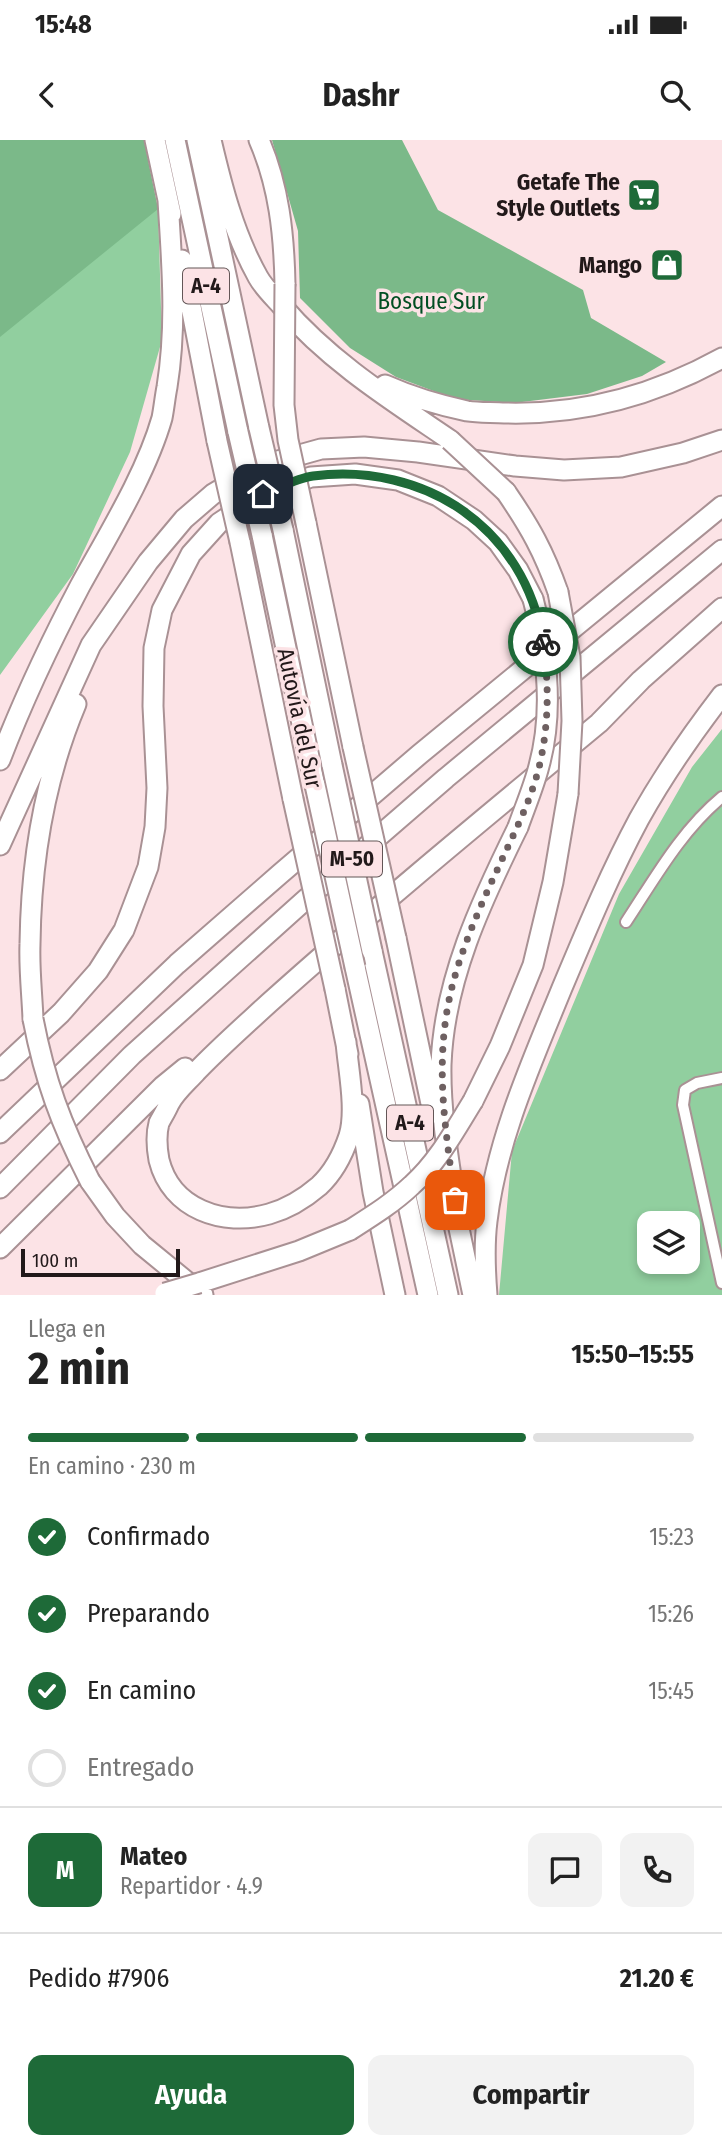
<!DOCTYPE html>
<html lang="es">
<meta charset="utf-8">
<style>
:root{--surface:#fff;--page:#f2f2f2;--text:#222;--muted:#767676;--line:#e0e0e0;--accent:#1e6a38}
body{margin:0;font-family:"Fira Sans Condensed",sans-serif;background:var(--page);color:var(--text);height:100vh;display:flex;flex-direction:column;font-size:26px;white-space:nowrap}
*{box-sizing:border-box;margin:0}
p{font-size:23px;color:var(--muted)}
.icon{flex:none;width:38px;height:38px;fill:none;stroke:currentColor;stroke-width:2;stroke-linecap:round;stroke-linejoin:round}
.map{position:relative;height:1155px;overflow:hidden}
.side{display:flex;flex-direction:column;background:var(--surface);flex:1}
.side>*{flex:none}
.buttons{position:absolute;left:637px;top:1071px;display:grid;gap:14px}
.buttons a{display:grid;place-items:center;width:63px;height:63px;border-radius:14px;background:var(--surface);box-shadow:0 4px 10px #0003;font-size:35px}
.scale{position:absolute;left:21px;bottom:18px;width:159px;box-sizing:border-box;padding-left:7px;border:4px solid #22191a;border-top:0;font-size:19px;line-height:24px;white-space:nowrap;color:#22191a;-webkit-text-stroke:5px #fce3e6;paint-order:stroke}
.pin{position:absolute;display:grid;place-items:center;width:60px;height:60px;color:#fff;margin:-30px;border-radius:14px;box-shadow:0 4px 10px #0006}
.courier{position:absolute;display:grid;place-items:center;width:70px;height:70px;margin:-35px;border:5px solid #1e6a38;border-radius:50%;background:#fff;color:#222;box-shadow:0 2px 9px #0007}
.overview em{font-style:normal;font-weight:700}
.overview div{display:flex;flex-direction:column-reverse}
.overview{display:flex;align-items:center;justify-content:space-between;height:119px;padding:0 28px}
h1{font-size:46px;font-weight:700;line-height:52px}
.bar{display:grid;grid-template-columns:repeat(4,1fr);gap:10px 7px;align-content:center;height:84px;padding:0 28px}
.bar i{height:9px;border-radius:5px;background:var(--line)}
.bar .selected{background:var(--accent)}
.bar p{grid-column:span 4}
.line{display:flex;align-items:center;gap:18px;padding:0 28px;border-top:2px solid var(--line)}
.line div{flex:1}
.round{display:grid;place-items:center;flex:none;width:74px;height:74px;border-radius:14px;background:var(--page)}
ol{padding:0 28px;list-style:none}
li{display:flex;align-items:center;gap:21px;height:77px}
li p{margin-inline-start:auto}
li .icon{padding:7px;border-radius:50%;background:var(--accent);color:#fff;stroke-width:4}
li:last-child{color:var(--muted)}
li i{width:38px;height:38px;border:4px solid var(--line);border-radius:50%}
.cta{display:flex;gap:14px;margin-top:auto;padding:14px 28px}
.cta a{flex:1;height:80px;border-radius:14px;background:var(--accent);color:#fff;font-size:28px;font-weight:700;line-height:80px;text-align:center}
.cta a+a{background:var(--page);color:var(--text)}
.status{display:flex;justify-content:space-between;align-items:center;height:49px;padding:0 35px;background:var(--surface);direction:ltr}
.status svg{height:19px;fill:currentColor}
header{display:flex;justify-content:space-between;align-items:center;height:91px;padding:0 28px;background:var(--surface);font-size:32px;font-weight:700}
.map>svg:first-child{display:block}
.green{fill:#91cf9f;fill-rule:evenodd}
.forest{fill:#7bb989}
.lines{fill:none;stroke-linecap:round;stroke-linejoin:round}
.minor-casing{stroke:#a99194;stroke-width:14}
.motorway-casing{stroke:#a99194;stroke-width:23}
.minor{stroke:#fff;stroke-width:10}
.motorway{stroke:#fff;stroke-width:19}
.motorway-bridge-casing{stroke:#a99194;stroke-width:23;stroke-linecap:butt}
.motorway-bridge{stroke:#fff;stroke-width:19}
.done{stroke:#6e6061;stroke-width:7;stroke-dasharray:0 12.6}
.route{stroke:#1e6a38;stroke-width:9}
.labels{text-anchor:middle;stroke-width:7;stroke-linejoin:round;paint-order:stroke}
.shield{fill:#fce3e6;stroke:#635657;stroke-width:2}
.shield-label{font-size:21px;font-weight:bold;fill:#22191a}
.poi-label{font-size:23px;font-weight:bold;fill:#22191a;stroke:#fce3e6;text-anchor:end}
.park-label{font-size:23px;fill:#014e22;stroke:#fce3e6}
.street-label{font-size:23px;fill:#22191a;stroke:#fce3e6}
</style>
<div class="status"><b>15:48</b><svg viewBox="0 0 49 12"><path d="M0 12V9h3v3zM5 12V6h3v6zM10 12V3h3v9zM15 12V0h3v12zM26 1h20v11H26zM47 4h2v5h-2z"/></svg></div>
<header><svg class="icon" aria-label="back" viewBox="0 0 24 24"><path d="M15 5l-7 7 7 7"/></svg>Dashr<svg class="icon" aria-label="search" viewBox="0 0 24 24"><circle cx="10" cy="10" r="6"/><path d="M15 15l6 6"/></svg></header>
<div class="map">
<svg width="722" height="1155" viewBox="0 0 722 1155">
<rect width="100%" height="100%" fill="#fce3e6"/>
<path class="green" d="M0,0H143L158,69L162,200L130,312L73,434L0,535Z
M722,589V1155H499L512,1011L619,754L692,627ZM649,1083H688V1122H649Z"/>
<path class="forest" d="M0,0H144L158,69L0,197Z
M272,0H402L438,70L583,150L591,178L666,222L642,236L587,254L514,263L455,259L396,237L350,208L300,158L298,91Z"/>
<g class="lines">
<defs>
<path id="minor" d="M626,782C655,738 681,691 722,657
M722,938L697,943L685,950L683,965L722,1143"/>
<path id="motorway" d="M155,0L171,74
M175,0L238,292
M197,0L259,288
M211,0C222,47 234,94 258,137C264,148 274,157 282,166C329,221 391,260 450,300
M259,0C279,46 284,94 285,144
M182,120L217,301
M385,245C412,257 439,265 467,271C479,273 493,272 505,273C581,275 655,255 722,218
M506,352C530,387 544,412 558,452
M306,383L353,607
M283,390L332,625
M262,395L315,645
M240,402L293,659
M0,620C23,560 50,503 80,446C108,395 146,334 162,278C164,268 165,257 167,247C177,185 172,124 168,61
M0,705L91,505L148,422L184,379L213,354L260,326L321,309L364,307L418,312L515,326L564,330L621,327L683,313L722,300
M396,798L433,973
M372,811L448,1155
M355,827L428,1155
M335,849L348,914
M33,879C32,854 29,829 30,804C31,722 44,640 76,564
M346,902C348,929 357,970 349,996C343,1014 333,1033 319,1046C305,1058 287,1069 269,1074C223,1087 171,1069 159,1020C157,1009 156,994 159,983C162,977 166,971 169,964C175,952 186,943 196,932C219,908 244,886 269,863C376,767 488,675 599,583L641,540L722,468
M0,930L61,873L98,831L124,790L148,727L155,687L157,648L153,566L154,508L162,470L191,414L219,383L263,354L311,337L355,334L398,340L438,356L474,380L498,402L518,430L533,459
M473,961L500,906L533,825L553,742L568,654
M359,964L373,1052L395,1155
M0,993L177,824L280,734L420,614L722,366
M90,1041L115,1076L142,1105L203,1155
M0,1048L132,915L305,760L446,638L722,410
M456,1074L473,1155
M458,1084C451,1032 440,978 441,925C444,840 481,762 518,687
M0,1108L163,946L185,928
M199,1143L299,1111L350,1090
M487,1155C485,1130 484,1105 487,1081C497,999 531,924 562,848C586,791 610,733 639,679C663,636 692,594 722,555"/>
</defs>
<use href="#minor" class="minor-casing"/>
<use href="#motorway" class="motorway-casing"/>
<use href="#minor" class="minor"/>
<use href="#motorway" class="motorway"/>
<defs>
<path id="motorway-bridge" d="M285,144L284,265L288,300L306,383
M259,288L283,390
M238,292L262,395
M450,300L506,352
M217,301L240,402
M558,452L570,517L572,581L568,654
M353,607L396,798
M332,625L372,811
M315,645L355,827
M293,659L335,849
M518,687C525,667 534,646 539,626C554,571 547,512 533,459
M33,879C45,941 61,984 90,1041
M350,1090C372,1076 393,1063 412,1045C438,1022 455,990 473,961
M165,1153L199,1143"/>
</defs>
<use href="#motorway-bridge" class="motorway-bridge-casing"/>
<use href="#motorway-bridge" class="motorway-bridge"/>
</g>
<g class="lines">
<path class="done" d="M455,1060C444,979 432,910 457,829C468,794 483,760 499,726C514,693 532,659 540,623C549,583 549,542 543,502"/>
<path class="route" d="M263,354C279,348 297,338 313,336C425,322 525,388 543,502"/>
</g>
<defs>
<symbol id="supermarket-square" viewBox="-11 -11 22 22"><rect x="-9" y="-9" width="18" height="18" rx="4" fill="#1e6a38" stroke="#fce3e6"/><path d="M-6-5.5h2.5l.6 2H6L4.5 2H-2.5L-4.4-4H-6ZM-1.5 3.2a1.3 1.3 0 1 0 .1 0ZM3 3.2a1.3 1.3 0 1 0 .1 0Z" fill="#fff"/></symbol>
<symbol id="shop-square" viewBox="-11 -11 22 22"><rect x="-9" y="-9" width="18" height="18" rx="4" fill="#1e6a38" stroke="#fce3e6"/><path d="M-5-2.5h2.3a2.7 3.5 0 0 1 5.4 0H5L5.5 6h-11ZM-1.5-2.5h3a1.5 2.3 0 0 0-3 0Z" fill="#fff"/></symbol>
</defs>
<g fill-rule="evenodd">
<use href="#supermarket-square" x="625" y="36" width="38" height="38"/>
<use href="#shop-square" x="648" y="106" width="38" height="38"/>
</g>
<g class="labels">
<g class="shield">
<rect x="183" y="128.5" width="46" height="35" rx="5"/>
<rect x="322" y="701.5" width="60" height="35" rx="5"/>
<rect x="387" y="965.5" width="46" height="35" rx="5"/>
</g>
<g class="shield-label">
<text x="206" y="153">A-4</text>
<text x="352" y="726">M-50</text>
<text x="410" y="990">A-4</text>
</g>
<g class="poi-label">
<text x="620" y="50">Getafe The<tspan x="620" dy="26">Style Outlets</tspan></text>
<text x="642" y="133">Mango</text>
</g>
<g class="park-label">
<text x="431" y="169">Bosque Sur</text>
</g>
<g class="street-label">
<text transform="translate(300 578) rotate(78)" y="8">Autovía del Sur</text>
</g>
</g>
</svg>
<div class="buttons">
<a><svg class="icon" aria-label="layers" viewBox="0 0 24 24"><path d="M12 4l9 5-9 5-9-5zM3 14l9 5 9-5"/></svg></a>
</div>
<div class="scale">100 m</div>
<div class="pin" style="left:455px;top:1060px;background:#ea580c"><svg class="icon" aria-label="bag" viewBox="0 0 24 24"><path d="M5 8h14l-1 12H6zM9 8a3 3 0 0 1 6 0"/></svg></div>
<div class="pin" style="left:263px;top:354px;background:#1f2937"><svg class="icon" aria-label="home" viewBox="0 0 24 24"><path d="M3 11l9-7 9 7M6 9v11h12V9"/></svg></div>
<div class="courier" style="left:543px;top:502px"><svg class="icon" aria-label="bike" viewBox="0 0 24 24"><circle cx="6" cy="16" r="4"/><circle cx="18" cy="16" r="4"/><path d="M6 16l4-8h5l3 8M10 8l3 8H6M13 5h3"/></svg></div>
</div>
<section class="side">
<div class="overview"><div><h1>2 min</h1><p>Llega en</p></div><em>15:50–15:55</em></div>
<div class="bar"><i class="selected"></i><i class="selected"></i><i class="selected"></i><i></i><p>En camino · 230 m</p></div>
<ol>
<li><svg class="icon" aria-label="check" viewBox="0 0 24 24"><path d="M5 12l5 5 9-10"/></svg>Confirmado<p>15:23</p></li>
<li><svg class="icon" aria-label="check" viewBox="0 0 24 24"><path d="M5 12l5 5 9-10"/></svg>Preparando<p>15:26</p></li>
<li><svg class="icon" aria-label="check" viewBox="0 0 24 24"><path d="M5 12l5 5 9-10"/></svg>En camino<p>15:45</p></li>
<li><i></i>Entregado</li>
</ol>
<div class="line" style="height:126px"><b class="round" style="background:var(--accent);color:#fff">M</b><div><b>Mateo</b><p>Repartidor · 4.9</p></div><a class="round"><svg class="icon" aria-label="chat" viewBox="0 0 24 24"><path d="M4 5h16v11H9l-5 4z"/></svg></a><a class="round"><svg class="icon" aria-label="phone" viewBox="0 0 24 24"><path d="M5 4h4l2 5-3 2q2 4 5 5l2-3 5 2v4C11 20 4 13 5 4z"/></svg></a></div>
<div class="line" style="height:91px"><div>Pedido #7906</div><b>21.20 €</b></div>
<div class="cta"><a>Ayuda</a><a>Compartir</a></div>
</section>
